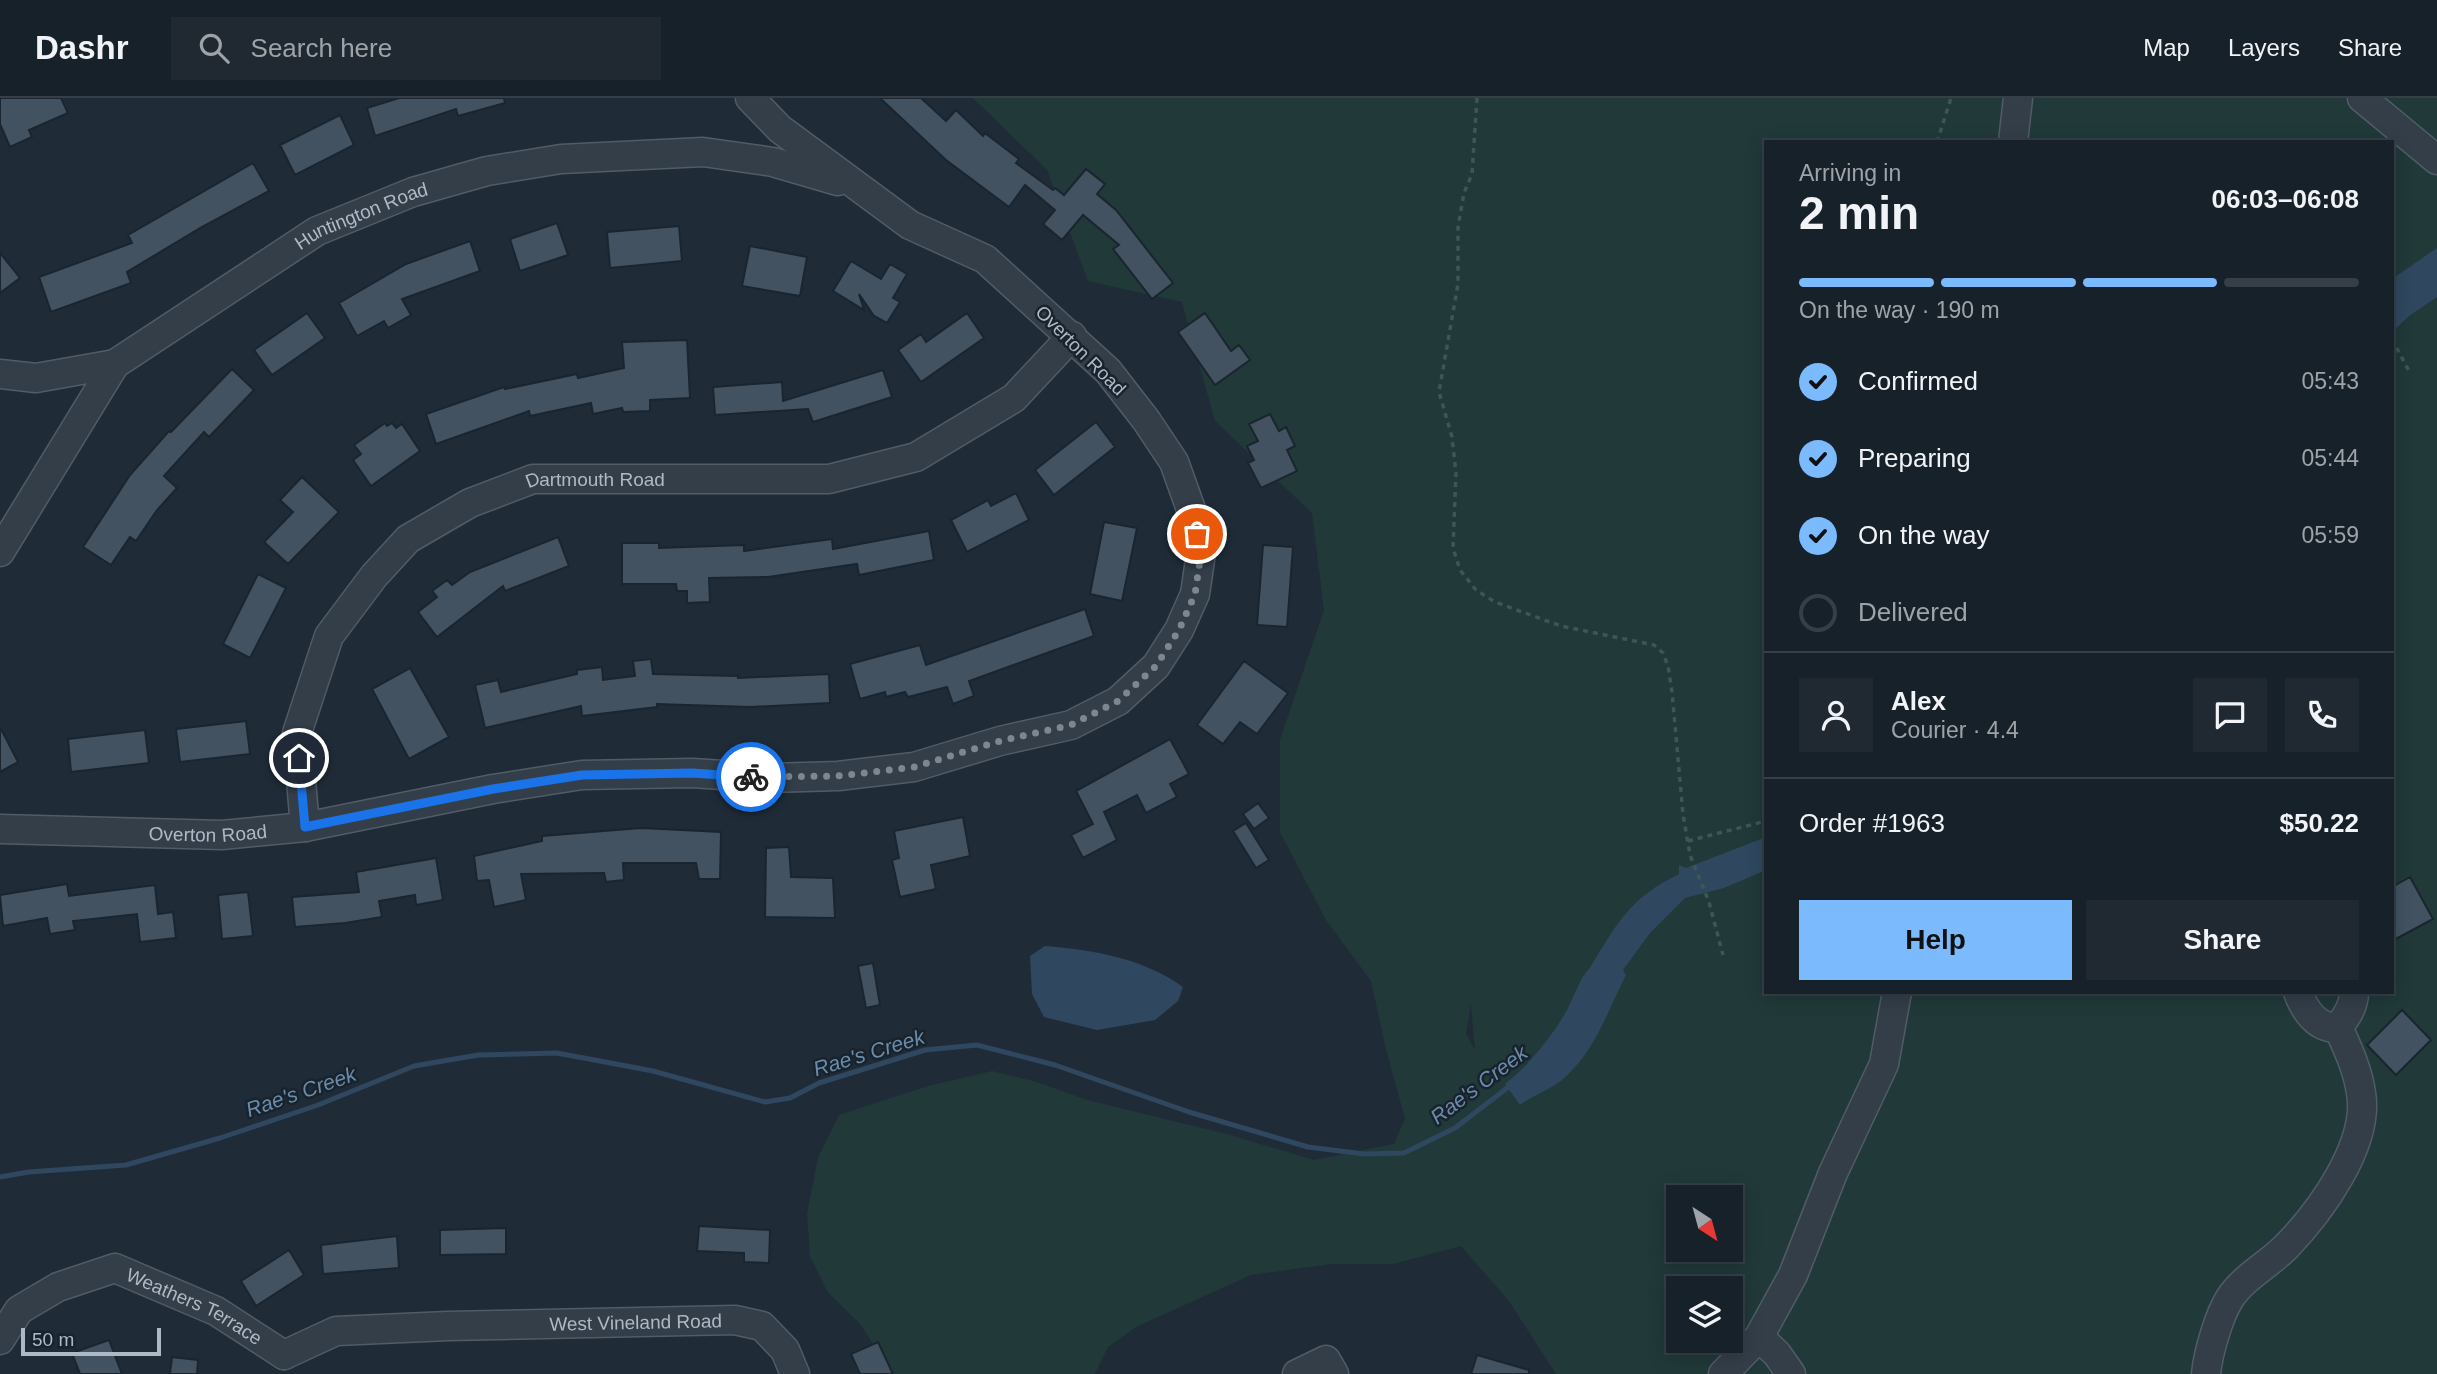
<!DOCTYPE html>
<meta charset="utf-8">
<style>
:root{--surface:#17212a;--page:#202932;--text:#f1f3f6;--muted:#9ea3a8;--line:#363e47;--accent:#7abafd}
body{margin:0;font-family:Arial,sans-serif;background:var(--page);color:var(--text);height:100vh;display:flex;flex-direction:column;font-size:26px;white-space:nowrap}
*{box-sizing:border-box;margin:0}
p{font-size:23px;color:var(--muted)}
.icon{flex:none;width:38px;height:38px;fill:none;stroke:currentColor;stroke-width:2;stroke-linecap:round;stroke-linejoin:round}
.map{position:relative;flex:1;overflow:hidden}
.details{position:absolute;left:1764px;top:42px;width:630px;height:854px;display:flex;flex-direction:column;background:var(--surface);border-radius:0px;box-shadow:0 4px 18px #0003,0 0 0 2px var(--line)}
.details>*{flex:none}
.needle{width:46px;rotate:144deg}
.controls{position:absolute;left:1666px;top:1087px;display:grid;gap:14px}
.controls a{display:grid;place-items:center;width:77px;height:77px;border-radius:0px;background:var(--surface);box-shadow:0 4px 18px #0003,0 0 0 2px var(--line);font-size:35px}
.scale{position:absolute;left:21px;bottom:18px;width:140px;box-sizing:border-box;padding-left:7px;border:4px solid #adb9c6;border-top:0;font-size:19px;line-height:24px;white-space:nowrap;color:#adb9c6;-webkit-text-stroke:5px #18232d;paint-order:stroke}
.pin{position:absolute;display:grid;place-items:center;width:60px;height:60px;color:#fff;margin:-30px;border:4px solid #fff;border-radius:50%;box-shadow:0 2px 7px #0007}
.courier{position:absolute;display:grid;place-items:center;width:70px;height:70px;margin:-35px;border:5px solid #1a73e8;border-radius:50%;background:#fff;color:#222;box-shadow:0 2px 9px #0007}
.head em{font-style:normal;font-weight:700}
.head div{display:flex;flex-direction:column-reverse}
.head{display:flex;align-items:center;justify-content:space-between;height:119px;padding:0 35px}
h1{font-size:46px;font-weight:700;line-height:52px}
.bar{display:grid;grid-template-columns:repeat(4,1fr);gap:10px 7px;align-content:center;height:84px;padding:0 35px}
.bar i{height:9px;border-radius:5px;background:var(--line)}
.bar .selected{background:var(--accent)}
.bar p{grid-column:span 4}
.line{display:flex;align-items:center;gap:18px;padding:0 35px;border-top:2px solid var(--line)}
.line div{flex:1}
.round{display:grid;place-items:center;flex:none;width:74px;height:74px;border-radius:0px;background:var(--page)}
ol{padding:0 35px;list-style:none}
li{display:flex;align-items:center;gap:21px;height:77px}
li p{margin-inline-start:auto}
li .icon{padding:7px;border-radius:50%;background:var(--accent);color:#111;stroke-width:4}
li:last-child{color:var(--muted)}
li i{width:38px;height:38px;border:4px solid var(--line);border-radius:50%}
.button{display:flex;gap:14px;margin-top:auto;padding:14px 35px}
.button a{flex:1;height:80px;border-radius:0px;background:var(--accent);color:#111;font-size:28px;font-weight:700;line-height:80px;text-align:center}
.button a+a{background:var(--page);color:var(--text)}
header{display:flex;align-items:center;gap:42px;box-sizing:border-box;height:98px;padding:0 35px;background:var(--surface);border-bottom:2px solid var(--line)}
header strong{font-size:33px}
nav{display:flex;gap:38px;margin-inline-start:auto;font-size:24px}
.search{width:490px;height:63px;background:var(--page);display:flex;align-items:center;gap:18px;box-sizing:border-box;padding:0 24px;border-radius:0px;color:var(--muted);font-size:26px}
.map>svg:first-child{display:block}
.green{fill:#213939;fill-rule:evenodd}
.water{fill:#2f485f}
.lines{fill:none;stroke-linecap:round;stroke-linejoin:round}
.stream{stroke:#2f485f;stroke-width:5}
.building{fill:#425261;stroke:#1a252f;stroke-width:2}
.minor-casing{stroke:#505c67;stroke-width:31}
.path{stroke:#3e5656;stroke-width:3.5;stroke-dasharray:5 5;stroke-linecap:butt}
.minor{stroke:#333e49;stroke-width:28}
.done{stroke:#7b8894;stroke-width:7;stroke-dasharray:0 12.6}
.route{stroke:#1a73e8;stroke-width:9}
.labels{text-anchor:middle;stroke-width:5;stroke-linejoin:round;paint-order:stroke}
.street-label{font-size:19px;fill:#adb9c6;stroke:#18232d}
.water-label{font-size:21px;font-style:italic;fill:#6b8dab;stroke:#18232d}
</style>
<header>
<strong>Dashr</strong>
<div class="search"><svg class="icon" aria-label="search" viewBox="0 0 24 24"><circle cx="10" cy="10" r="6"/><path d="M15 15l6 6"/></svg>Search here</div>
<nav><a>Map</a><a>Layers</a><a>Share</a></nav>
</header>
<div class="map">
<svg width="2437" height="1276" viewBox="0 0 2437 1276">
<rect width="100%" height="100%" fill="#1f2c38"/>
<path class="green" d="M973,0H2437V1276H1556L1509,1203L1461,1148L1393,1166H1331L1251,1177L1136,1229L1108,1249L1095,1276H892L861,1227L827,1193L810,1158L807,1116L818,1060L839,1017L928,988L992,973L1037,984L1087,1002L1227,1036L1314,1062L1394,1046L1405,1021L1386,951L1371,883L1326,822L1280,734V642L1324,512L1312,415L1215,323L1182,204L1088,183L1047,72ZM1766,44H2392V894H1766ZM1471,906V907L1475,952L1466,936ZM1678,1099H1731V1152H1678ZM1678,1190H1731V1242H1678Z"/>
<path class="water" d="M2437,150V199L2409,218L2392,234V181Z
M1766,739V772L1724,790L1685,800L1650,835L1623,872L1626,877C1607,914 1595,954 1562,982C1550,992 1533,997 1520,1007L1505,986C1528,968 1547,944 1563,919C1571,907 1581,877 1589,871C1618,825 1628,801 1679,776V767L1686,770Z
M1045,848C1093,852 1143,860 1183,889L1178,903L1155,922L1097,932L1044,919L1032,896L1030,858Z"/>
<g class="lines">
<path class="stream" d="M0,1079L29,1074L126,1067L220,1040L318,1007L414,968L478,957L557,955L653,973L765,1004L790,1000L819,985L925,952L977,947L1055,967L1189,1014L1308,1049L1364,1056L1404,1055L1455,1030L1511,987"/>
</g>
<path class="building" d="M0,0H61L68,15L29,32L32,39L10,49L0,26Z
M399,0H504L505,5L458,18L456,11L375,38L367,10Z
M880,0H921L946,23L956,12L983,38L985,35L1019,61L1016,65L1053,92L1055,90L1064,97L1086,71L1105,86L1097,96L1116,112L1173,185L1152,201L1113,151L1119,147L1083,117L1062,142L1043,126L1055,112L1025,87L1009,109L946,62Z
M340,17L354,47L295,77L280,47Z
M253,65L269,93L200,130L127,174L131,185L51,214L39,179L132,145L128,137Z
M557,125L568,157L520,173L510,141Z
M679,128L682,163L610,170L607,134Z
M470,143L480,173L402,201L411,217L388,230L384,223L357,238L339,205L406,166Z
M750,148L807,159L800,198L742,188Z
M0,155L20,180L0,195Z
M851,163L881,181L890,166L907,176L893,200L900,204L887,225L874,218L859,196L864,212L833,193Z
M307,215L325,240L272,277L254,252Z
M967,215L984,240L921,284L898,252L921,236L926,244Z
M1205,215L1231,253L1239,247L1250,262L1215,287L1178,234Z
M687,242L690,300L650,302V313L623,314L622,310L593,316L591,305L530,318L529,313L436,346L426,316L504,289L505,291L577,276L578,280L624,270L622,244Z
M232,271L254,292L209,339L204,334L164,378L177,390L157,412L136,443L130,439L111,467L83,449L130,377L169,333L171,334Z
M883,272L892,299L813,324L808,311L715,317L713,289L782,284L783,303Z
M1270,316L1279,333L1286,329L1295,348L1287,352L1297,373L1261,390L1248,365L1254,362L1247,348L1258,343L1249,326Z
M1096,324L1115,349L1054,397L1035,372Z
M385,325L387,328L392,325L396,330L402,326L420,353L371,388L353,362L361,356L354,347Z
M302,379L339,414L288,466L264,444L293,414L280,402Z
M1016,395L1029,422L967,454L951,422L988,402L991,408Z
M1104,424L1137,430L1122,503L1090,496Z
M929,433L934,462L859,477L857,466L768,479L709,480L710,504L687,505V493H677L676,486H622V445H659V450L744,447V453L832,441L833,451Z
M558,439L569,468L505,493L503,488L437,539L418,514L437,499L432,493L447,482L452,487L470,474Z
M1263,447L1293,449L1287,529L1257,527Z
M258,476L286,490L250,560L223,546Z
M1085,511L1094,538L969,583L974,598L953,606L947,589L908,599L905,594L886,599L885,594L860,601L850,566L920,547L926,567Z
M651,561L653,576L738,578V580L829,576L830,605L750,609L657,606V609L582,618L581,608L485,630L475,587L498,582L501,594L577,576V572L602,569L603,582L635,578L633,563Z
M1244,563L1288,595L1257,636L1240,624L1223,646L1197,627Z
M410,570L449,639L409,661L372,591Z
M246,623L250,656L180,664L176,631Z
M0,629L18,664L0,674Z
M145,632L149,665L71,674L68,641Z
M1170,641L1189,676L1170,686L1177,699L1146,715L1137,697L1104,714L1117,742L1083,760L1071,737L1093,726L1076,693Z
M1258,705L1269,720L1254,731L1243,716Z
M963,719L970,758L931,767L936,791L900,799L892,762L899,760L894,733Z
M1246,725L1269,762L1256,770L1233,733Z
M641,730L721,734L720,781H699L696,765H623L624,782L606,784L604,775L521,776L526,802L494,809L489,782L477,783L474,758L542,743V738Z
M789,749L791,779L833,780L835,820L765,819L766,750Z
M436,760L443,802L416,807L415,797L379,803L382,819L345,825L295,829L292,799L359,794L356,774Z
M2410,779L2433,821L2392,843V789Z
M67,786L69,798L155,787L158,816L173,814L176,840L140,844L137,816L73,823L75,832L50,836L47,820L3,828L0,797Z
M248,794L253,838L222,841L218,797Z
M873,865L880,907L866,910L858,868Z
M2402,912L2431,942L2396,977L2367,947Z
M699,1128L770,1132L769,1165L744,1164V1155L697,1153Z
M506,1130V1156L440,1157V1132Z
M397,1138L399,1170L323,1176L321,1147Z
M289,1152L304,1177L256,1208L241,1183Z
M109,1242L122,1276H80L72,1255Z
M878,1244L893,1276H860L851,1256Z
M1477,1257L1529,1272V1276H1471Z
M172,1259L198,1262L197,1276H170Z"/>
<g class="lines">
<defs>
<g id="minor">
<path d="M2362,0L2437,62"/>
<path d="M2013,44L2018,0"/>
<path d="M0,276L36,280L115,266"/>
<path id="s1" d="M0,454L115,266L317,133L413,94L487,73L561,61L703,54L773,64L838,83"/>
<path id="s2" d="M305,729L297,635L329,538L374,478L408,441L470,405L533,381H829L916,359L1014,300L1072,238"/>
<path id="s3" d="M0,731L222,737L305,729L493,691L582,677L692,675L770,680L838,678L914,669L1000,643L1071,627L1118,603L1156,568L1179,532L1195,496L1201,455L1193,417L1174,364L1146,322L1108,273L985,161L910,127L780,31L750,0"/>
<path d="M2298,894C2304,912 2318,932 2338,929C2347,919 2354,908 2354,894"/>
<path d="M1759,1239L1777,1256L1791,1276"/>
<path id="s4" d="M0,1242L19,1212L58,1189L115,1170L216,1213L284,1257"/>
<path id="s5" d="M284,1257L336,1233L448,1228L735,1222L762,1228L785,1252L795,1276"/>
<path d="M1297,1276L1326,1262L1334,1276"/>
<path d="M1723,1276L1759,1239L1793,1177L1833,1075L1884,966L1897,894"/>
<path d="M2206,1276C2208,1255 2219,1217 2230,1200C2244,1179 2268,1167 2286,1149C2320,1114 2370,1046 2361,995C2358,972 2347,949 2338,929"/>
</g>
</defs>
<use href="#minor" class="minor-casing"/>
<path class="path" d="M1477,0L1472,76L1464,95L1458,129V186L1439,294L1452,339L1456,375L1453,450L1460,472L1476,492L1495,504L1561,528L1654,547L1663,555L1668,568L1672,594L1683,716L1690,757L1709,804L1723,857
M1937,44L1951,0
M2392,241L2410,275
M1688,743L1766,723"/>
<use href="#minor" class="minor"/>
</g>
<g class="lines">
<path class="done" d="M751,679L838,678L914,669L1000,643L1071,627L1118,603L1156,568L1179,532L1195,496L1201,455L1197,436"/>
<path class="route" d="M299,660L305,729L493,691L582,677L692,675L751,679"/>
</g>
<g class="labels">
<g class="street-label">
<text dy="7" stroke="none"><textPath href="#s1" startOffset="509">Huntington Road</textPath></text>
<text transform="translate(1081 252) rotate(45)" y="7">Overton Road</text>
<text dy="7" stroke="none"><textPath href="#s2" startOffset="523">Dartmouth Road</textPath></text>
<text dy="7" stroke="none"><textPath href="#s3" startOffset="208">Overton Road</textPath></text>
<text dy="7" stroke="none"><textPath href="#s4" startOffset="229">Weathers Terrace</textPath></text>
<text dy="7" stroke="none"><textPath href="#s5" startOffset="357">West Vineland Road</textPath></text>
</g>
<g class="water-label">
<text transform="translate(869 955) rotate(-17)" y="7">Rae's Creek</text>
<text transform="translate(1479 987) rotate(-37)" y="7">Rae's Creek</text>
<text transform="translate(301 994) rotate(-19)" y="7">Rae's Creek</text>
</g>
</g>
</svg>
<div class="controls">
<a><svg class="needle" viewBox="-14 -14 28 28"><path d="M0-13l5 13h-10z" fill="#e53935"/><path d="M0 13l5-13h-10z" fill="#9ea3a8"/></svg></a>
<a><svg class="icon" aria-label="layers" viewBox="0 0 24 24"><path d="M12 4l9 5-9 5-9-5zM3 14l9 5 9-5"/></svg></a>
</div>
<div class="scale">50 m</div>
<div class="pin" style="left:1197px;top:436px;background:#ea580c"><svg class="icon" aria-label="bag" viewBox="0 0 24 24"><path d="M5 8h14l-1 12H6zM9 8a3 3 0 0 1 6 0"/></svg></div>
<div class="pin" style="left:299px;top:660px;background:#1f2937"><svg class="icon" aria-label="home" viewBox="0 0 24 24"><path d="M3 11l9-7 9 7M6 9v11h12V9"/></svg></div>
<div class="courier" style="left:751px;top:679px"><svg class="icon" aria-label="bike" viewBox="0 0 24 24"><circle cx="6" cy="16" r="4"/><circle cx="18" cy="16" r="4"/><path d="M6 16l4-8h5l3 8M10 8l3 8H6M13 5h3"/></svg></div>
<section class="details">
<div class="head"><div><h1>2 min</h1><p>Arriving in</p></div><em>06:03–06:08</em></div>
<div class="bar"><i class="selected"></i><i class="selected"></i><i class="selected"></i><i></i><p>On the way · 190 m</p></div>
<ol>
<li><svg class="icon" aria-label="check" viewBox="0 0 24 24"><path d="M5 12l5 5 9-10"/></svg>Confirmed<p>05:43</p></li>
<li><svg class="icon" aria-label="check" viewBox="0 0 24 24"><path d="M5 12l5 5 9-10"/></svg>Preparing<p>05:44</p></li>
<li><svg class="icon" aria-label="check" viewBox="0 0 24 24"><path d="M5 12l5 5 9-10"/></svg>On the way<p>05:59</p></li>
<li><i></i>Delivered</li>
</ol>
<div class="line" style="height:126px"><a class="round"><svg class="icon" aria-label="person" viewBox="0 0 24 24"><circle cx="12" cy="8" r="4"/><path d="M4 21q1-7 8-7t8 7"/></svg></a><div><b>Alex</b><p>Courier · 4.4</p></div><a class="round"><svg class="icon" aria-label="chat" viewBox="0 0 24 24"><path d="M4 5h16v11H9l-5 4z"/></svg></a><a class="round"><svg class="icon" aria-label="phone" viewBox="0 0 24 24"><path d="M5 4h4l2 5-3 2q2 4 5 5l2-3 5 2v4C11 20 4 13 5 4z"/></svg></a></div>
<div class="line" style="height:91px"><div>Order #1963</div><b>$50.22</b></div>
<div class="button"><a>Help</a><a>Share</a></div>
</section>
</div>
